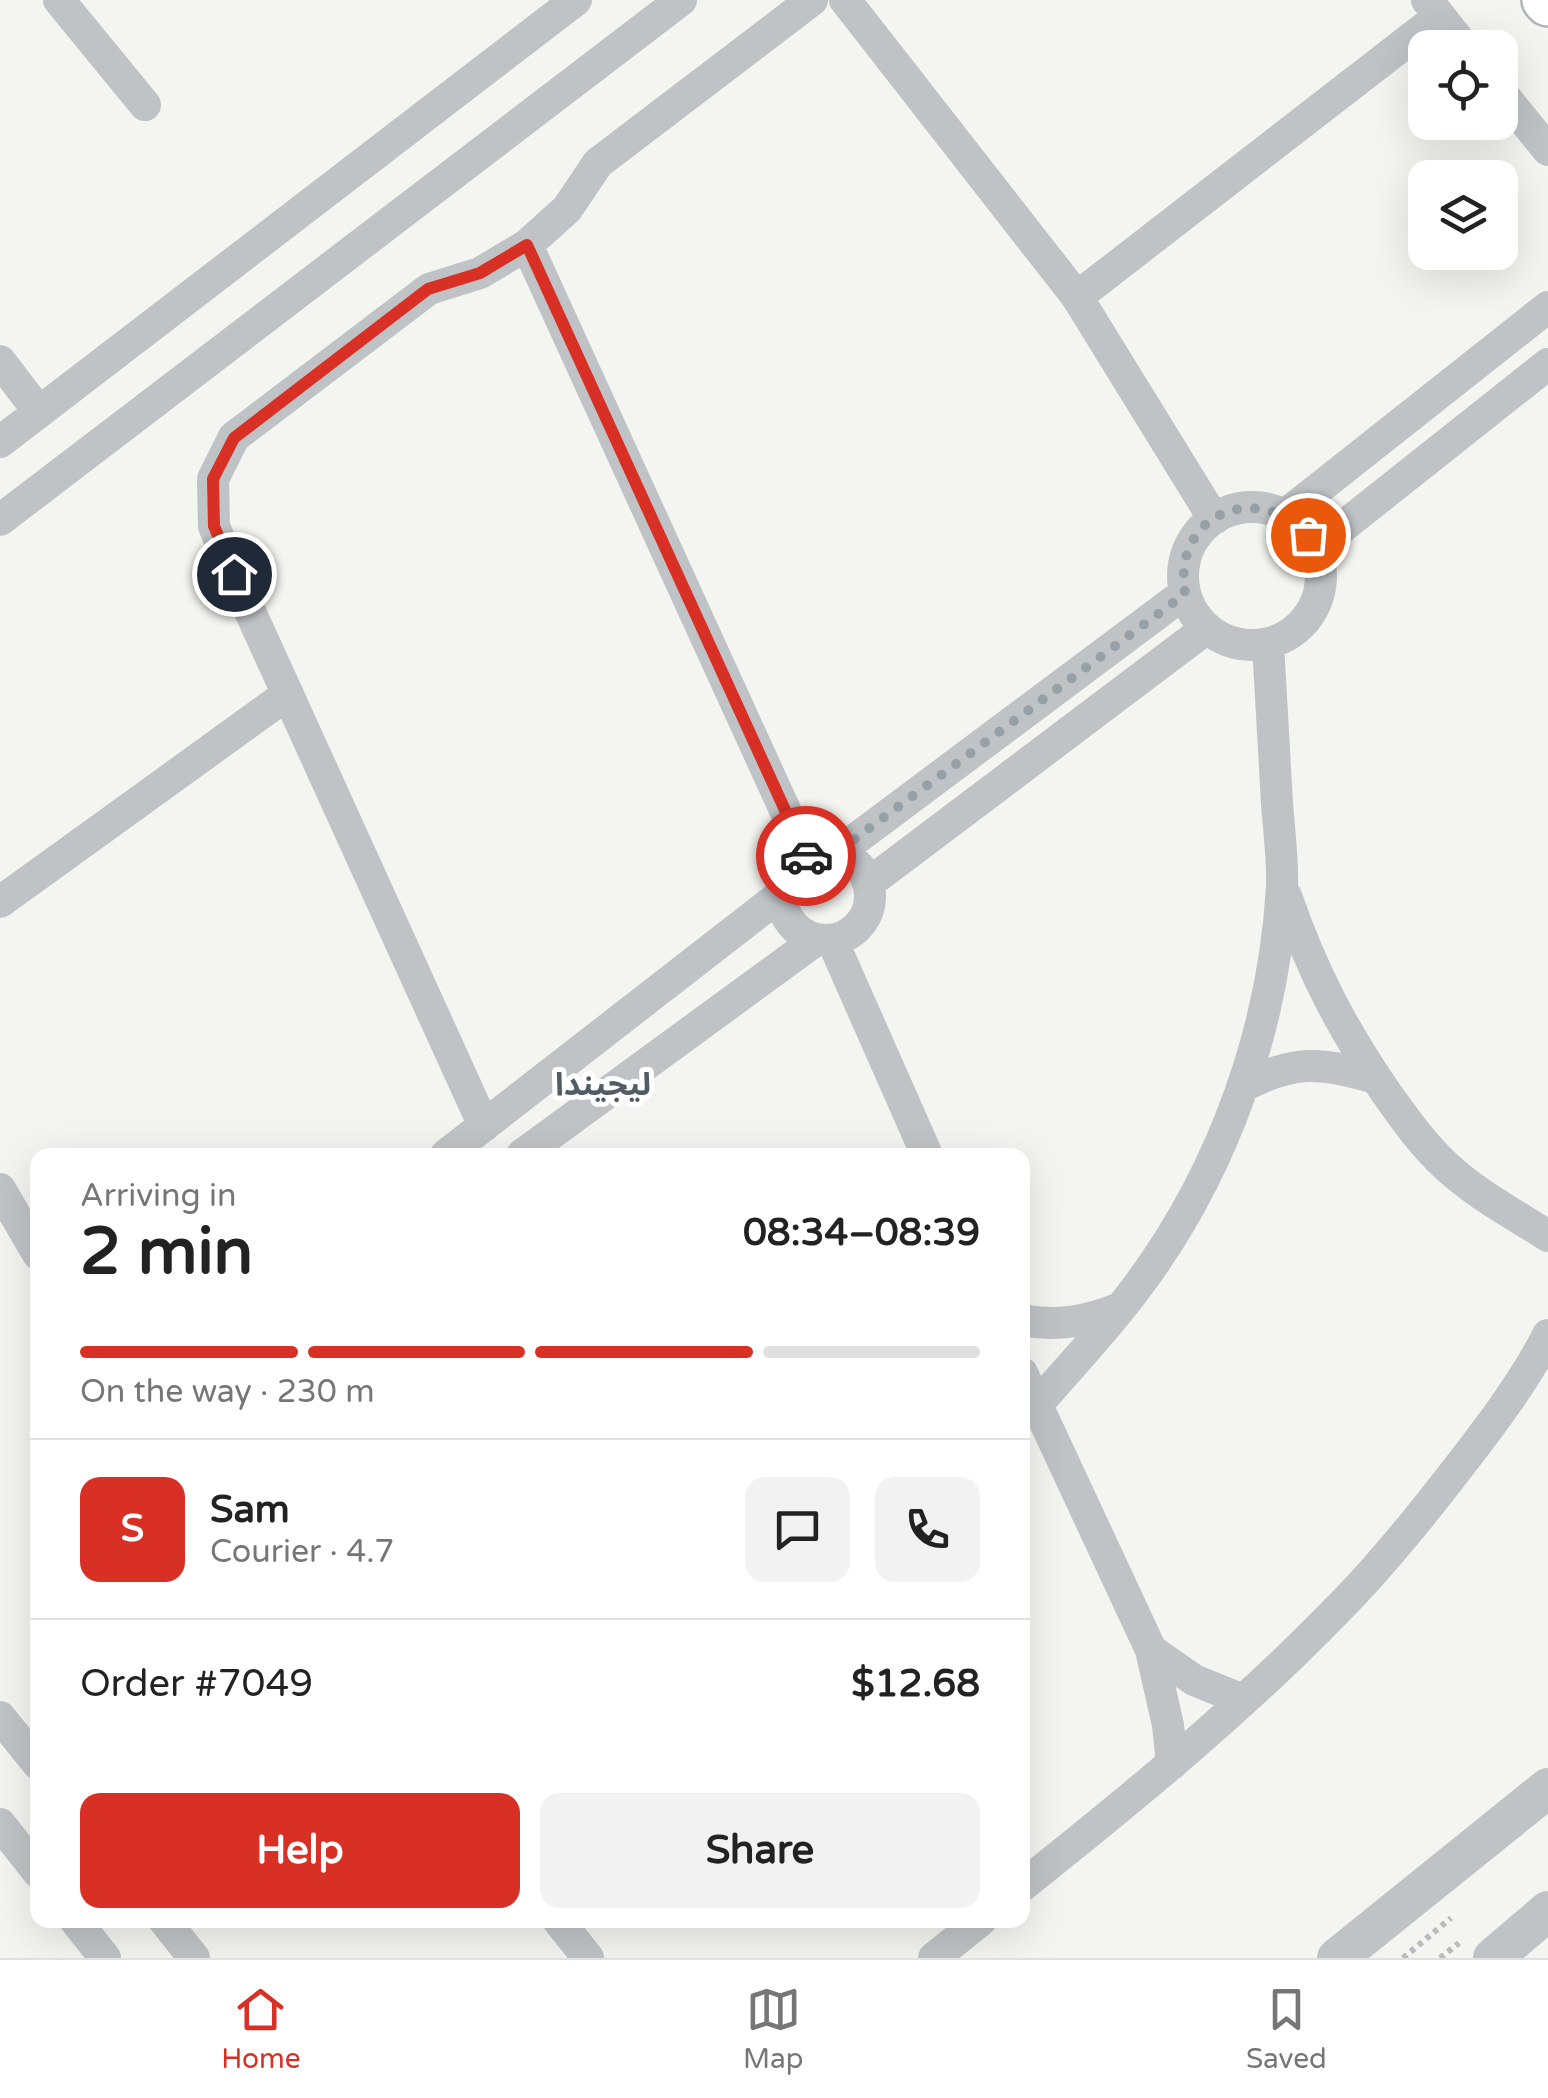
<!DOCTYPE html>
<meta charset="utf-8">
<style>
:root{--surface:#fff;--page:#f2f2f2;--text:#222;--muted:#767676;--line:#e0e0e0;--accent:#d93025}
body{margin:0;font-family:"Varela Round","Noto Sans Arabic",sans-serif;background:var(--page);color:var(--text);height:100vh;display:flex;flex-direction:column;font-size:38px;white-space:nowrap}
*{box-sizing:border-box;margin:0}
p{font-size:32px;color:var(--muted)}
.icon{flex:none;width:55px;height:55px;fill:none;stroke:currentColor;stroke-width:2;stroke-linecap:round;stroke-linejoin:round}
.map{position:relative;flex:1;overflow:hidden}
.sheet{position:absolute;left:30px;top:1148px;width:1000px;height:780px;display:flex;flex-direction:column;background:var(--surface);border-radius:20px;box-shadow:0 10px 40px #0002}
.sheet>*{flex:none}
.controls{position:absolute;left:1408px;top:30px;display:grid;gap:20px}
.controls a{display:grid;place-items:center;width:110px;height:110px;border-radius:20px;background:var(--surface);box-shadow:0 10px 40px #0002;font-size:50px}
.pin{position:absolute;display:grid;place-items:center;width:85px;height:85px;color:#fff;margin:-42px;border:5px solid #fff;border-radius:50%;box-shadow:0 2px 10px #0007}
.courier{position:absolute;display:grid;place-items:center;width:100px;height:100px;margin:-50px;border:8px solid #d93025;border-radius:50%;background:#fff;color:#222;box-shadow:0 2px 12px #0007}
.summary em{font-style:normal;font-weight:800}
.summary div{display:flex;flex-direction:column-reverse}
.summary{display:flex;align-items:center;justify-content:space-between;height:170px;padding:0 50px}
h1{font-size:65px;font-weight:800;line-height:75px}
.bar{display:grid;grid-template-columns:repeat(4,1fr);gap:15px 10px;align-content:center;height:120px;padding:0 50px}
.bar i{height:12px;border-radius:8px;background:var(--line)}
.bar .current{background:var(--accent)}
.bar p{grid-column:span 4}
.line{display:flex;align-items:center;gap:25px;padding:0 50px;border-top:2px solid var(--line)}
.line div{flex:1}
.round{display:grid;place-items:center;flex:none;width:105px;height:105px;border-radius:20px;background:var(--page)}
.primary-button{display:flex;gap:20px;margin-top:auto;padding:20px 50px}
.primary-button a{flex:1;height:115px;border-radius:20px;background:var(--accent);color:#fff;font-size:40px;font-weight:800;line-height:115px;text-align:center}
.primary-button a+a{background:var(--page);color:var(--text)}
.dock{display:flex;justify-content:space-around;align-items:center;height:140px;border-top:2px solid var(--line);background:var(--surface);font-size:28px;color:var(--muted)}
.dock a{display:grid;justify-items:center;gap:5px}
.dock .current{color:var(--accent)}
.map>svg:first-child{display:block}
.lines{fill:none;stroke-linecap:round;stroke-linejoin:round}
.secondary-casing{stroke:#b2b6ba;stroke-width:50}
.path{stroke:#b9bbbd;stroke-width:6;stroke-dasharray:5 5;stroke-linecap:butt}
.minor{stroke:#bfc3c6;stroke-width:32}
.tertiary{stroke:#bfc3c6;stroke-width:40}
.secondary{stroke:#fff;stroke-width:45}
.done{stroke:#96a0a7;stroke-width:10;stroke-dasharray:0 18}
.route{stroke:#d93025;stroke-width:12}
.labels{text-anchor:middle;stroke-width:10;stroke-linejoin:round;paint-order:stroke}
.quarter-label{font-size:32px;font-weight:bold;fill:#515c65;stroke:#fff}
</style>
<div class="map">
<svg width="1548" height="1958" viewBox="0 0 1548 1958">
<rect width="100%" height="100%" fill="#f4f4f0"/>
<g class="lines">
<defs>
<path id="secondary" d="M1545,0L1548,3"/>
</defs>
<use href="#secondary" class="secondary-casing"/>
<path class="path" d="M1403,1958L1451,1918
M1440,1958L1459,1943"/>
<path class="minor" d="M59,0L145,105
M845,0L1077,297L1214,519
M1427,0L1465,48
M1500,91L1548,150
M527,245L806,856
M1077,297L1440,16
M0,361L39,412
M0,442L576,0
M1183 576a69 69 0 1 1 138 0a69 69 0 1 1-138 0Z
M1285,515L1548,307
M0,520L681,0
M1316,548L1548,364
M782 896a44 44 0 1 1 88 0a44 44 0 1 1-88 0Z
M837,853L1185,593
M869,883L1207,628
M1286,896C1312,971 1342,1029 1387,1094C1405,1119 1423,1145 1446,1166C1476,1194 1514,1214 1548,1236
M0,902L288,694
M832,940L927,1155
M1242,1087C1294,1059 1321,1062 1376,1078
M484,1126L233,574L214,526L213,479L234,437L429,289L480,273L527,245L567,209L598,163L812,0
M446,1155L782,894
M522,1155L816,940
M0,1189L38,1254
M1022,1320C1057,1327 1088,1321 1120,1308
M1022,1373L1151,1650L1168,1725L1172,1764
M1037,1405C1071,1365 1109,1326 1140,1283C1224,1169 1274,1028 1282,887C1283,860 1279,831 1277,803C1274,750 1271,697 1268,644
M1151,1650L1194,1680L1243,1700
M0,1717L38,1764
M0,1824L38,1872
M1022,1886C1131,1799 1239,1711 1336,1611C1379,1568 1417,1521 1454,1473C1486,1432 1525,1381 1548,1335
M75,1920L105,1958
M164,1920L194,1958
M558,1920L588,1958
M934,1958L981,1920"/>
<path class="tertiary" d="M1337,1958L1548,1788
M1493,1958L1548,1911"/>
<use href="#secondary" class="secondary"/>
</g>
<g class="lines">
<path class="done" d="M806,856L821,852L836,853L1185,594C1184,580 1182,567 1187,554C1205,499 1272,495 1308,535"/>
<path class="route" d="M234,574L214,526L213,479L234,438L428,289L480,273L527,245L806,856"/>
</g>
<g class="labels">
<g class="quarter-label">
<text x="603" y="1095">ليجيندا</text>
</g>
</g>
</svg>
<div class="controls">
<a><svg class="icon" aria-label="locate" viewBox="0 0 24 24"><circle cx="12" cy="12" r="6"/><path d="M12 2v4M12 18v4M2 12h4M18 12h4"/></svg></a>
<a><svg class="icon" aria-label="layers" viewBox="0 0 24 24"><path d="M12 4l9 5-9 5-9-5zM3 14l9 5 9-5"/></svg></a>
</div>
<div class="pin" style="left:1308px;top:535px;background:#ea580c"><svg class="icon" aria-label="bag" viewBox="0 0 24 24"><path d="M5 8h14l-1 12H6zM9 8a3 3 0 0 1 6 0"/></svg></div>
<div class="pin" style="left:234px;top:574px;background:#1f2937"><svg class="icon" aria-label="home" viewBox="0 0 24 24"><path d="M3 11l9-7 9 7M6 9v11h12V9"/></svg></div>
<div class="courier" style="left:806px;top:856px"><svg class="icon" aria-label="car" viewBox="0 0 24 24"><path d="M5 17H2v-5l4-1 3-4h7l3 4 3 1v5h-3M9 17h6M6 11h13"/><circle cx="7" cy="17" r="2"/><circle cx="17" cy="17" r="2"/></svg></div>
<section class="sheet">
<div class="summary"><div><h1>2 min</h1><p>Arriving in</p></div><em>08:34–08:39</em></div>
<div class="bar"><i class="current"></i><i class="current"></i><i class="current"></i><i></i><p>On the way · 230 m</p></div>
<div class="line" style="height:180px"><b class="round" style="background:var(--accent);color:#fff">S</b><div><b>Sam</b><p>Courier · 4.7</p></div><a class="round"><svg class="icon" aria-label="chat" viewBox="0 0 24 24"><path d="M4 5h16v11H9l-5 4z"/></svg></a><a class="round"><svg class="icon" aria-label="phone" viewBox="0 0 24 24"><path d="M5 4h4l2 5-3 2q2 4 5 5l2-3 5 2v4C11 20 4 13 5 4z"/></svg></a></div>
<div class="line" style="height:130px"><div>Order #7049</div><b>$12.68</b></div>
<div class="primary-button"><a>Help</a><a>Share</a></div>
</section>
</div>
<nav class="dock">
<a class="current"><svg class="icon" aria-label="home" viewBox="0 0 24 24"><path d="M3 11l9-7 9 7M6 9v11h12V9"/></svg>Home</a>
<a><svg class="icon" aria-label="map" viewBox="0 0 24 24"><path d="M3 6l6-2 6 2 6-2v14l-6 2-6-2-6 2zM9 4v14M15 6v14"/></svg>Map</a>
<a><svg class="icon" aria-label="saved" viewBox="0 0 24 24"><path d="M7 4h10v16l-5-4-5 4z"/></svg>Saved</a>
</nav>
